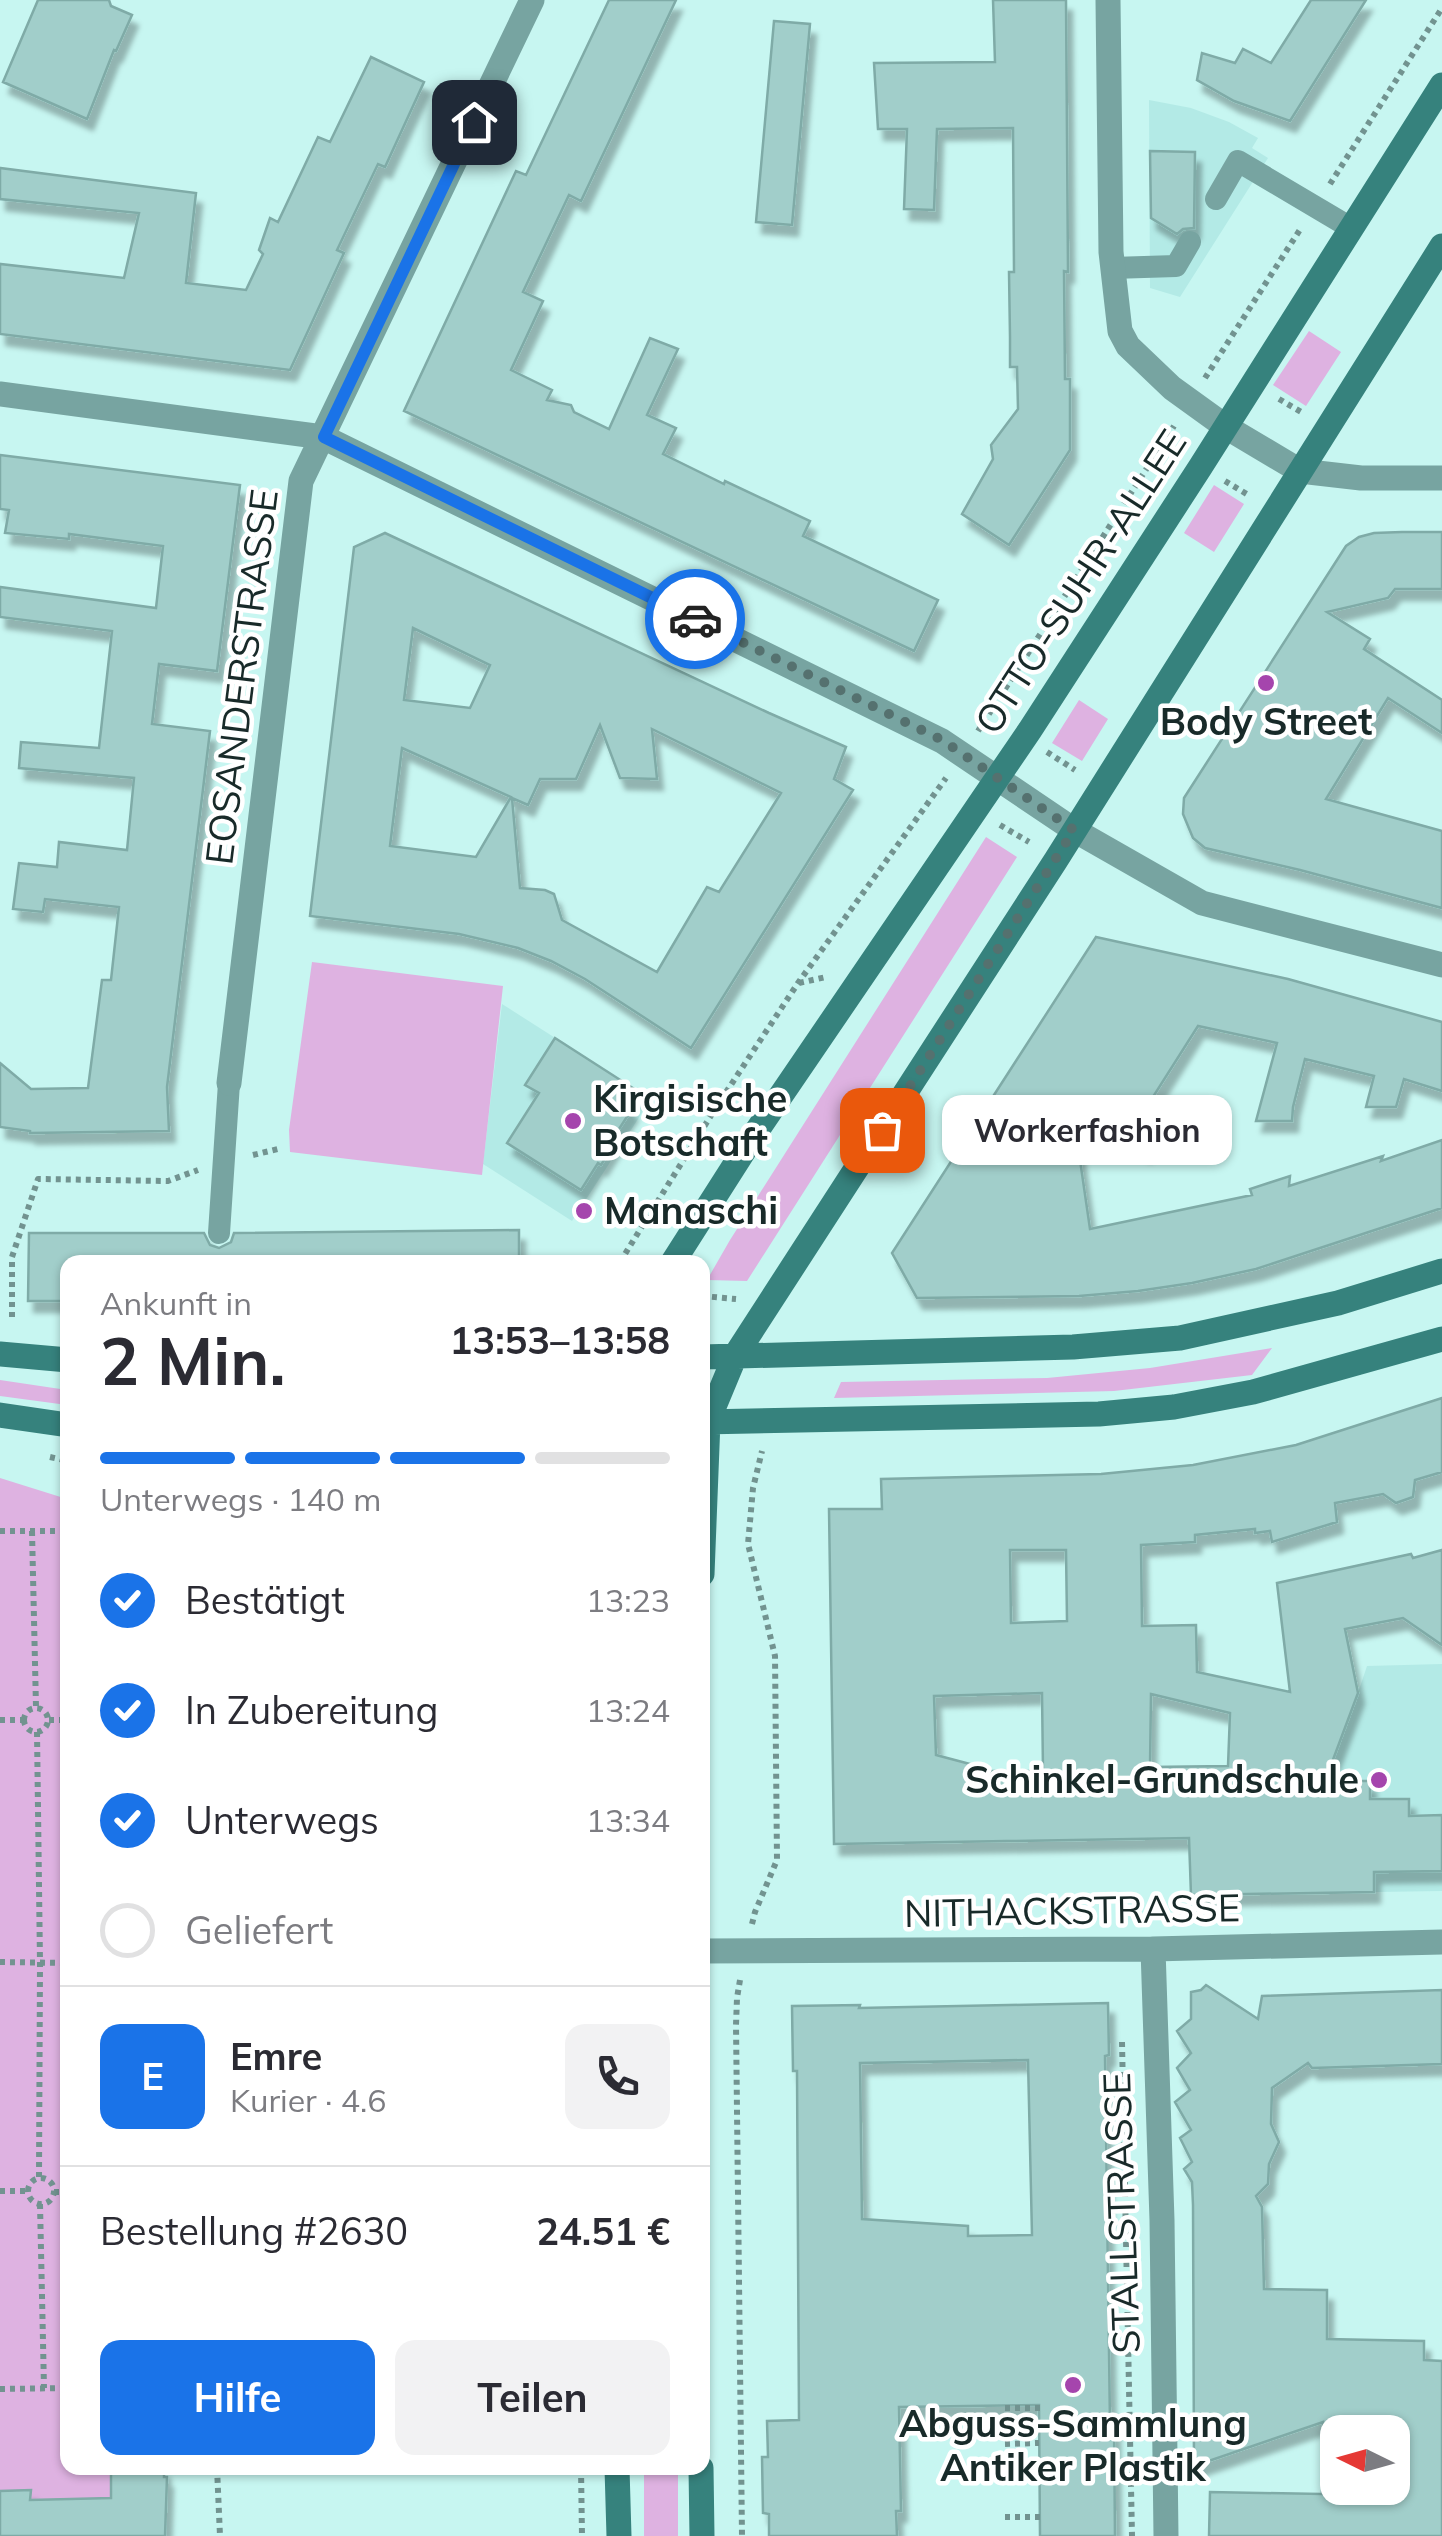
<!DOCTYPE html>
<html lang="de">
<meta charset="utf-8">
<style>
:root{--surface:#fff;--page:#f2f2f3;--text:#2b2b33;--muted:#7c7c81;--line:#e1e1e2;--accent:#1a73e8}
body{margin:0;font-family:Mulish,sans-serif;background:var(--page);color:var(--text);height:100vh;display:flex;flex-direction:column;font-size:38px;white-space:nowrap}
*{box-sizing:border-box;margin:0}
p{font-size:32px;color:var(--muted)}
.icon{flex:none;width:55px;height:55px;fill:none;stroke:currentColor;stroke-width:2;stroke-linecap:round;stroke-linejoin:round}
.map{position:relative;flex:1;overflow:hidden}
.side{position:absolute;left:60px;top:1255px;width:650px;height:1220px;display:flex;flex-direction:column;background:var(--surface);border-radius:20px;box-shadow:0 2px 8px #0004}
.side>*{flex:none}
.needle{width:65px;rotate:275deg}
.buttons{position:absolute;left:1320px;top:2415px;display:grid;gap:20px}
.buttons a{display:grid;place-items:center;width:90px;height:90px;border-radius:20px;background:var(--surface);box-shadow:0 2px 8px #0004;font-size:50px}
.pin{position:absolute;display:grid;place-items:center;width:85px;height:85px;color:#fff;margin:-42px;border-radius:20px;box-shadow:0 5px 15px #0006}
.courier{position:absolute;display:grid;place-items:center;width:100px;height:100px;margin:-50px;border:8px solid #1a73e8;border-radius:50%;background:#fff;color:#222;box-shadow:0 2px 12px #0007}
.bubble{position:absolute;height:70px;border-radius:20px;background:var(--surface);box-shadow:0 2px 8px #0004;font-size:32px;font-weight:700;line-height:70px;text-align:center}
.head em{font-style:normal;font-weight:700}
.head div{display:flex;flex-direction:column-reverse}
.head{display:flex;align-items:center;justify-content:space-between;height:170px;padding:0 40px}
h1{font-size:65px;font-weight:700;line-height:75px}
.bar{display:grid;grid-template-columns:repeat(4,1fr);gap:15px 10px;align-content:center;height:120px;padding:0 40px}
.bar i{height:12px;border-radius:8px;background:var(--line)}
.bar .selected{background:var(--accent)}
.bar p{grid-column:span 4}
.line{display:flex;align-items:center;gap:25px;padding:0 40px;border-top:2px solid var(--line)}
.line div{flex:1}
.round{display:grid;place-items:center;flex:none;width:105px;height:105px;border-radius:20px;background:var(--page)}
ol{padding:0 40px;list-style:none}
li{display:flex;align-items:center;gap:30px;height:110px}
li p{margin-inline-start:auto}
li .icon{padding:10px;border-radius:50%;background:var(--accent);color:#fff;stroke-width:4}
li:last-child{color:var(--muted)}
li i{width:55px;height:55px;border:5px solid var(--line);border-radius:50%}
.action{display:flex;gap:20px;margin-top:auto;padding:20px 40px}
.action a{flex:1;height:115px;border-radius:20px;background:var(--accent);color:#fff;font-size:40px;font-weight:700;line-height:115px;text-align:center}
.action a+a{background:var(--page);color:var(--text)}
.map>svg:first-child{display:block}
.built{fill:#b3eae6}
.green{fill:#deb2e1}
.building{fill:#a1ceca;stroke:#7faba7;stroke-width:2.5;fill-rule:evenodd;filter:url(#shadow)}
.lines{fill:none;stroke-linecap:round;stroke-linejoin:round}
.path{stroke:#729390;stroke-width:6;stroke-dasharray:5 5;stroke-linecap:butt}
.service{stroke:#77a4a1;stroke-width:22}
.minor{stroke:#77a4a1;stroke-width:25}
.secondary{stroke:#36827d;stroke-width:25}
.done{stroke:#55716f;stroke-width:10;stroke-dasharray:0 18}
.route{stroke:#1a73e8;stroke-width:12}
.poi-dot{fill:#a545ad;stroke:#fff;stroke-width:4}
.labels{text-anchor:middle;stroke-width:9;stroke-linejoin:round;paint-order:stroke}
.street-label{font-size:38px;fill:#182a29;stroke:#fff}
.poi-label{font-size:38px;font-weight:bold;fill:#182a29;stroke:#fff}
</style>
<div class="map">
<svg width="1442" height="2536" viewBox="0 0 1442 2536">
<defs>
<filter id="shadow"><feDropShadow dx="6" dy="11" stdDeviation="2.5" flood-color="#0004"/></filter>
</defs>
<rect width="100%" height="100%" fill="#c7f6f1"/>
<path class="built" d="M1149,100L1191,108L1229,122L1258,138L1252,148L1268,158L1180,297L1150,288Z
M502,1004L651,1099L572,1221L483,1164Z
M1442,1664V1891L1312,1893L1317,1730L1341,1701L1354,1705L1367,1666Z"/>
<path class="green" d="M1309,331L1341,352L1306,406L1273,385Z
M1214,485L1244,504L1214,552L1184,533Z
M1079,700L1108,719L1082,761L1052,743Z
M986,837L1017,857L747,1281L707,1280L730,1240Z
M312,962L503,986L482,1175L290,1152L289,1130Z
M1272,1348L1252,1375L1114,1391L834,1398L841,1382L1047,1378L1150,1368Z
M0,1380L67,1390V1405L0,1396Z
M0,1478L67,1499L68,2468H164V2477H167L165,2531L0,2536Z
M644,2468H678V2536H644Z"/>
<path class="building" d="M38,0H109L111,6L132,15L116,51L114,50L87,119L3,82Z
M609,0H676L581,201L569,195L523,292L543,301L511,370L552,390L547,400L571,405L574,412L609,429L650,338L678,349L647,415L676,428L663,454L724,484L725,481L810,521L803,536L938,600L914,651L404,411L516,171L526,175Z
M993,0H1066L1068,272L1064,271L1065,379H1070V450L1009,545L962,514L993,459L991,445L1018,409L1017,367H1010V337L1009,272H1014L1013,128L937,129L934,210L904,209L907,129H878L874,63L995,62Z
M1311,0H1366L1290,121L1234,101L1197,80L1202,53L1235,63L1243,49L1271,63Z
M774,21L810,24L792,225L756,222Z
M371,57L424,82L385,167L378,164L337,250L344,253L290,370L0,334V264L124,278L139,213L0,199V168L196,193L186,283L246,290L263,254L259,250L270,218L278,222L318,137L330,142Z
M1150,151L1195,152L1194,228L1183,229L1177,234L1151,218Z
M0,455L240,485L217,671L159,664L152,724L210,731L167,1087L169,1131L30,1133V1131L0,1127V1063L31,1089L88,1088L102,980H111L119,907L45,899L43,912L13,909L19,863L57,867L59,842L127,850L134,778L19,768L21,742L99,748L112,631L0,617V587L156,608L163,546L69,534V539L5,533L9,510L0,509Z
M1402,532H1442V589H1395L1388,598L1327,612L1370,639L1364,649L1442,700V733L1388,698L1326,799L1442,831V908L1300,870L1205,848L1193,838L1183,814L1184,798L1346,546L1359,537L1374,533Z
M385,533L769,713L846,747L834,779L853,790L691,1048L585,979L551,961L518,948L459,934L310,916L354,547ZM413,628L490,665L470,708L404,700ZM600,725L620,778L657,779L652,729L781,793L719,892L707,887L657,972L562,920L554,894L545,890L520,888L512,798L528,805L540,779H576ZM402,748L511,797L476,857L390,846Z
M1096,937L1288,979L1442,1022V1091L1404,1079L1396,1107H1366L1374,1076L1305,1059L1293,1107L1292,1121H1256L1277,1043L1198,1026L1144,1111L1163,1122L1145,1151L1072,1105L1090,1229L1252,1195L1250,1189L1290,1176L1289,1186L1383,1156L1381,1161L1442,1140V1208L1256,1269L1192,1283L1138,1291L1079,1296L917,1298L892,1253Z
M555,1038L636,1090L626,1105L632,1109L617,1132L620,1135L601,1165L598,1163L581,1190L507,1143L539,1093L525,1085Z
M519,1230V1262H68V1301H28L29,1233H204L210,1245L219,1248L231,1242L234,1233Z
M1442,1398V1472L1415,1480L1413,1497L1396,1503L1383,1494L1335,1503L1337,1522L1272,1542L1270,1531L1255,1533V1529L1195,1535V1542L1141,1545L1142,1626L1196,1625L1197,1672L1290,1692L1277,1583L1411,1554L1413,1558L1442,1550V1645L1403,1618L1345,1629L1358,1693L1325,1781H1370V1799H1409V1816L1442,1815V1871L1374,1872V1892L1191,1895L1189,1838L834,1844L829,1509H882L881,1479L1101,1474L1193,1465L1296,1445ZM1010,1550H1066L1067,1621L1011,1623ZM1042,1693L1043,1771H970V1764L936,1755L934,1696ZM1151,1694L1230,1713L1228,1766L1150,1767Z
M1206,1985L1258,2019L1262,1996L1442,1990V2064L1312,2068L1308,2063L1272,2088L1271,2124L1279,2142L1269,2164L1268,2184L1256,2196L1262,2207L1264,2289L1327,2290V2339L1424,2341V2360L1442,2361V2536H1209L1210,2492L1322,2494V2488H1392V2432H1323V2422L1194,2466L1193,2205L1192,2182L1184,2169L1192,2162L1180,2138L1191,2130L1175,2102L1190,2090L1177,2068L1191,2053L1177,2031L1191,2019V1992L1201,1990Z
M1108,2003L1109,2055L1105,2056L1110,2424H1114L1115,2536H1040L1039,2405L899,2407L901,2511H896L897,2536H769V2514L763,2513L762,2457H768L767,2421L799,2420L797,2071H793L792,2006L860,2005L859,2008ZM1028,2060L1032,2235L968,2236V2226L862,2219L860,2063Z
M111,2468H164V2477H167L165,2536H0V2491L31,2490L30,2500L111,2498Z"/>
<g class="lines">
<path class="path" d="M1330,184L1442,8
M1205,378L1301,228
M1279,399L1303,413
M1225,481L1250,496
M978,731L1174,426
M1047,752L1075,770
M1000,825L1029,842
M799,983L826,977
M253,1155L282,1148
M620,1262L715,1109L798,983L946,778
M702,1296L736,1299
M12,1317V1257L38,1179L168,1181L198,1170
M50,1457L68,1461
M0,1531H68
M32,1531L36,1707
M24 1720a12 12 0 1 1 24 0a12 12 0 1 1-24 0Z
M0,1720H24
M49,1720H68
M37,1732L40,1963L39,2178
M752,1924L755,1912L777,1860L775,1656L748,1544L753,1488L762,1451
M0,1962L68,1963
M740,1980L737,1998L736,2025L742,2536
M1122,2042L1132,2536
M28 2191a13 13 0 1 1 26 0a13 13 0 1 1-26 0Z
M0,2191H28
M54,2192H68
M40,2204L44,2388
M0,2389L68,2388
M1005,2408H1041
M1005,2444L1039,2443
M217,2468L220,2536
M581,2468L582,2536
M1005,2517H1040"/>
<path class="service" d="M1216,199L1238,161L1351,228
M1112,268L1176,266L1190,242
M219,1233L229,1083"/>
<path class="minor" d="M1108,0L1111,252L1120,331L1128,346L1172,388L1226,427L1300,471L1361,478H1442
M0,394L323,437L942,741L1074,830L1202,903L1442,965
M229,1083L301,481L532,0
M1153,1949L1162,2220L1166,2536
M702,1951L1153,1949L1442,1942"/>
<path class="secondary" d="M673,1262L754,1135L1030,730L1201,466L1442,85
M0,1354L68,1360
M702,1357L1073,1347L1180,1338L1338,1303L1442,1271
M0,1415L68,1425
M702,1422L1099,1414L1174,1407L1253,1392L1442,1339
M702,1574L708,1421L735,1356L1056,860L1442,246
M617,2468L619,2536
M701,2468L702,2536"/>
</g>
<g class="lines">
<path class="done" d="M695,619L942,740L1074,830L882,1130"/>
<path class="route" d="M474,122L324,437L695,619"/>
</g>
<g class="poi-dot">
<circle cx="1266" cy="683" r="10"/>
<circle cx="573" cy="1121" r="10"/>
<circle cx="584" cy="1211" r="10"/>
<circle cx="1379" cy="1780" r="10"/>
<circle cx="1073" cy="2385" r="10"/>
</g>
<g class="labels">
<g class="street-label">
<text transform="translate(1081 582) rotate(-57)" y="13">OTTO-SUHR-ALLEE</text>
<text transform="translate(242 677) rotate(-83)" y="13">EOSANDERSTRASSE</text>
<text transform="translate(1072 1911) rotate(-1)" y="13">NITHACKSTRASSE</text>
<text transform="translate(1122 2213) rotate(-92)" y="13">STALLSTRASSE</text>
</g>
<g class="poi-label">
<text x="1266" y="735">Body Street</text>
<text x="593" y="1112" text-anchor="start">Kirgisische<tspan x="593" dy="44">Botschaft</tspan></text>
<text x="604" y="1224" text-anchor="start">Manaschi</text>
<text x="1359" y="1793" text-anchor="end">Schinkel-Grundschule</text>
<text x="1073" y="2437">Abguss-Sammlung<tspan x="1073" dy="44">Antiker Plastik</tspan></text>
</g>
</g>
</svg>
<div class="buttons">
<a><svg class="needle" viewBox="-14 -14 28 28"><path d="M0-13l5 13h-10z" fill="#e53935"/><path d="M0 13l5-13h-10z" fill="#7c7c81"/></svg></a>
</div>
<div class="pin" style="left:882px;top:1130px;background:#ea580c"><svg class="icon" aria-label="bag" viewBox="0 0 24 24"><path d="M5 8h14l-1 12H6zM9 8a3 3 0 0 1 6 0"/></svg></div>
<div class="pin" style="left:474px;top:122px;background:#1f2937"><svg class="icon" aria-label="home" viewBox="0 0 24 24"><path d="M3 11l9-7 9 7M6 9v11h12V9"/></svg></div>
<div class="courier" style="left:695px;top:619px"><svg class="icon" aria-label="car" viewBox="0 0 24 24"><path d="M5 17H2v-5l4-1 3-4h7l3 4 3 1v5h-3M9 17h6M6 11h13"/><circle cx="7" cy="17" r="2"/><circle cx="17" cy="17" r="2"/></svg></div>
<div class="bubble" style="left:942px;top:1095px;width:290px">Workerfashion</div>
<section class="side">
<div class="head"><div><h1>2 Min.</h1><p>Ankunft in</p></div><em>13:53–13:58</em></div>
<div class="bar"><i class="selected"></i><i class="selected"></i><i class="selected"></i><i></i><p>Unterwegs · 140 m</p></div>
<ol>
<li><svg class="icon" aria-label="check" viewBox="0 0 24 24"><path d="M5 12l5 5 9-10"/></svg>Bestätigt<p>13:23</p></li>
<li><svg class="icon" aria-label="check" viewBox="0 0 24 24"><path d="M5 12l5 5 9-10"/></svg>In Zubereitung<p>13:24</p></li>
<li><svg class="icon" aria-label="check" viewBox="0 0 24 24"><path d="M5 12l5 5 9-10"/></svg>Unterwegs<p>13:34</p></li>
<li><i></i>Geliefert</li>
</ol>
<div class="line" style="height:180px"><b class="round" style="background:var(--accent);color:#fff">E</b><div><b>Emre</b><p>Kurier · 4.6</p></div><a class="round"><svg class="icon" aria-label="phone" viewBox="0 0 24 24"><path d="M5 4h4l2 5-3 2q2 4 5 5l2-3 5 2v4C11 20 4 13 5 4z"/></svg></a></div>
<div class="line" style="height:130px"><div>Bestellung #2630</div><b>24.51 €</b></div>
<div class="action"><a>Hilfe</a><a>Teilen</a></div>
</section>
</div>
